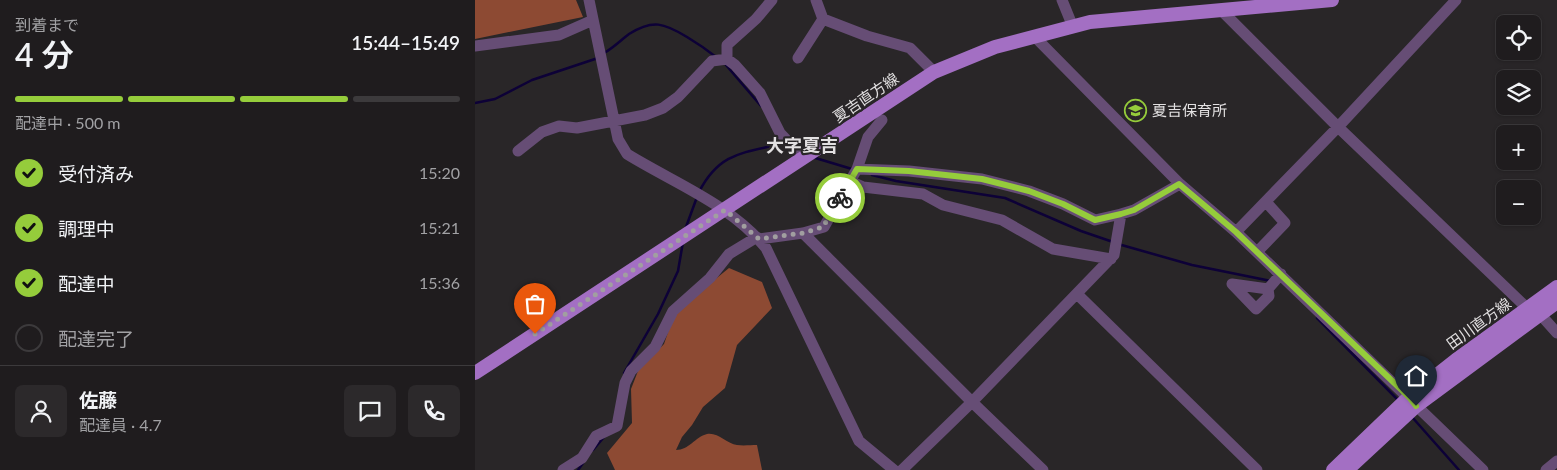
<!DOCTYPE html>
<html lang="ja">
<meta charset="utf-8">
<style>
:root{--surface:#1f1c1e;--page:#2c292b;--text:#f1f3f6;--muted:#a1a1a4;--line:#3c3a3c;--accent:#95cc3b}
body{margin:0;font-family:Lato,"Noto Sans JP",sans-serif;background:var(--page);color:var(--text);height:100vh;display:flex;flex-direction:column;font-size:19px;white-space:nowrap}
*{box-sizing:border-box;margin:0}
p{font-size:16px;color:var(--muted)}
.icon{flex:none;width:28px;height:28px;fill:none;stroke:currentColor;stroke-width:2;stroke-linecap:round;stroke-linejoin:round}
.map{position:relative;flex:1;overflow:hidden}
.drawer{display:flex;flex-direction:column;background:var(--surface);width:475px}
.drawer>*{flex:none}
.tools{position:absolute;left:1021px;top:15px;display:grid;gap:10px}
.tools a{display:grid;place-items:center;width:45px;height:45px;border-radius:8px;background:var(--surface);box-shadow:0 1px 4px #0004,0 0 0 1px var(--line);font-size:25px}
.pin{position:absolute;display:grid;place-items:center;width:42px;height:42px;color:#fff;margin:-51px -21px;border-radius:50% 50% 50% 0;rotate:-45deg;box-shadow:0 0 5px #0007}
.pin .icon{rotate:45deg}
.courier{position:absolute;display:grid;place-items:center;width:50px;height:50px;margin:-25px;border:4px solid #95cc3b;border-radius:50%;background:#fff;color:#222;box-shadow:0 1px 6px #0007}
.headline em{font-style:normal;font-weight:600}
.headline div{display:flex;flex-direction:column-reverse}
.headline{display:flex;align-items:center;justify-content:space-between;height:85px;padding:0 15px}
h1{font-size:32px;font-weight:600;line-height:38px}
.bar{display:grid;grid-template-columns:repeat(4,1fr);gap:8px 5px;align-content:center;height:60px;padding:0 15px}
.bar i{height:6px;border-radius:4px;background:var(--line)}
.bar .current{background:var(--accent)}
.bar p{grid-column:span 4}
.line{display:flex;align-items:center;gap:12px;padding:0 15px;border-top:1px solid var(--line)}
.line div{flex:1}
.round{display:grid;place-items:center;flex:none;width:52px;height:52px;border-radius:8px;background:var(--page)}
ol{padding:0 15px;list-style:none}
li{display:flex;align-items:center;gap:15px;height:55px}
li p{margin-inline-start:auto}
li .icon{padding:5px;border-radius:50%;background:var(--accent);color:#111;stroke-width:4}
li:last-child{color:var(--muted)}
li i{width:28px;height:28px;border:2px solid var(--line);border-radius:50%}
main{display:flex;flex:1;min-height:0}
.map>svg:first-child{display:block}
.forest{fill:#8d4a33}
.lines{fill:none;stroke-linecap:round;stroke-linejoin:round}
.stream{stroke:#0d0137;stroke-width:2.5}
.minor{stroke:#664d75;stroke-width:11}
.major{stroke:#a36fc3;stroke-width:14}
.done{stroke:#a19fa0;stroke-width:5;stroke-dasharray:0 9}
.route{stroke:#95cc3b;stroke-width:6}
.labels{text-anchor:middle;stroke-width:4.5;stroke-linejoin:round;paint-order:stroke}
.street-label{font-size:15px;fill:#e2e0e1;stroke:#292628}
.poi-label{font-size:15px;fill:#e2e0e1;stroke:#292628;text-anchor:start}
.quarter-label{font-size:18px;font-weight:bold;fill:#e2e0e1;stroke:#292628}
</style>
<main>
<section class="drawer">
<div class="headline"><div><h1>4 分</h1><p>到着まで</p></div><em>15:44–15:49</em></div>
<div class="bar"><i class="current"></i><i class="current"></i><i class="current"></i><i></i><p>配達中 · 500 m</p></div>
<ol>
<li><svg class="icon" aria-label="check" viewBox="0 0 24 24"><path d="M5 12l5 5 9-10"/></svg>受付済み<p>15:20</p></li>
<li><svg class="icon" aria-label="check" viewBox="0 0 24 24"><path d="M5 12l5 5 9-10"/></svg>調理中<p>15:21</p></li>
<li><svg class="icon" aria-label="check" viewBox="0 0 24 24"><path d="M5 12l5 5 9-10"/></svg>配達中<p>15:36</p></li>
<li><i></i>配達完了</li>
</ol>
<div class="line" style="height:90px"><a class="round"><svg class="icon" aria-label="person" viewBox="0 0 24 24"><circle cx="12" cy="8" r="4"/><path d="M4 21q1-7 8-7t8 7"/></svg></a><div><b>佐藤</b><p>配達員 · 4.7</p></div><a class="round"><svg class="icon" aria-label="chat" viewBox="0 0 24 24"><path d="M4 5h16v11H9l-5 4z"/></svg></a><a class="round"><svg class="icon" aria-label="phone" viewBox="0 0 24 24"><path d="M5 4h4l2 5-3 2q2 4 5 5l2-3 5 2v4C11 20 4 13 5 4z"/></svg></a></div>
</section>
<div class="map">
<svg width="1082" height="470" viewBox="0 0 1082 470">
<rect width="100%" height="100%" fill="#292628"/>
<path class="forest" d="M0,0H101L108,17L0,39Z
M254,268L287,282L297,308L262,345L250,388L228,407L217,425L207,437L201,450C214,450 220,437 232,434C243,432 252,444 262,445C268,446 276,445 282,445L287,470H140L132,453L157,423L156,389L163,371L189,344L200,312Z"/>
<g class="lines">
<path class="stream" d="M129,53C138,48 146,40 154,34C178,19 189,23 212,37C222,43 231,49 241,57
M251,65L286,106
M0,103L20,99L57,80L123,58
M337,157L377,169
M397,175L421,181L530,198L606,231L638,242
M224,192C245,151 270,153 310,143
M211,227L222,197
M643,244L717,265L796,281
M842,318L924,401
M149,373L183,314L203,271L208,242
M937,417L984,470
M118,450L129,437
M103,470L108,463"/>
<path class="minor" d="M114,0L143,139L152,154C199,183 255,204 291,248L384,441L419,470
M341,0L348,19L392,36L435,48L459,72
M587,0L598,27
M746,10L863,127L1052,308L1065,314L1082,333
M559,36L705,184L761,232L1008,470
M0,46L84,35L118,20
M323,58L348,19
M252,59V45L281,19L297,0
M43,151L67,132L84,126L102,128L170,115L188,108L203,97L237,61L252,59L260,65L285,93L305,133L329,158
M382,169L434,171L507,179L554,191L588,204L620,220L646,214L659,210L705,184
M375,181L388,187L448,194L468,205L527,220L578,249L636,259
M761,232L863,127L981,0
M328,233L497,402L568,470
M284,239L328,233L349,227L382,169L393,137L407,120
M782,252L810,223L791,202
M793,289L757,284L781,309L794,296L793,289L806,274
M602,294L782,470
M88,470L107,458L121,436L142,426L150,383L156,371L180,347L198,311L235,278L254,254L282,237
M427,470L497,402L639,255L646,214
M1071,470L1082,461"/>
<path class="major" d="M0,373L459,72L520,47L615,22L857,0
M858,470L934,397L981,360L1082,287
M872,470L941,406L1082,302"/>
</g>
<g class="lines">
<path class="done" d="M60,334L250,210L284,239L328,233L348,227L365,198"/>
<path class="route" d="M365,198L382,169L434,171L507,179L554,191L588,204L620,220L646,214L659,210L704,184L761,232L934,397L941,406"/>
</g>
<defs>
<symbol id="school-ring" viewBox="-11 -11 22 22"><circle r="9.5" fill="#292628" stroke="#95cc3b" stroke-width="1.5"/><path d="M0-5L7-2L0 1L-7-2ZM-4 1L0 2.5L4 1V4Q0 6-4 4Z" fill="#95cc3b"/></symbol>
</defs>
<g fill-rule="evenodd">
<use href="#school-ring" x="648" y="98" width="25" height="25"/>
</g>
<g class="labels">
<g class="street-label">
<text transform="translate(391 98) rotate(-34)" y="5">夏吉直方線</text>
<text transform="translate(1004 324) rotate(-36)" y="5">田川直方線</text>
</g>
<g class="poi-label">
<text x="677" y="116">夏吉保育所</text>
</g>
<g class="quarter-label">
<text x="327" y="152">大字夏吉</text>
</g>
</g>
</svg>
<div class="tools">
<a><svg class="icon" aria-label="locate" viewBox="0 0 24 24"><circle cx="12" cy="12" r="6"/><path d="M12 2v4M12 18v4M2 12h4M18 12h4"/></svg></a>
<a><svg class="icon" aria-label="layers" viewBox="0 0 24 24"><path d="M12 4l9 5-9 5-9-5zM3 14l9 5 9-5"/></svg></a>
<a>+</a>
<a>−</a>
</div>
<div class="pin" style="left:60px;top:334px;background:#ea580c"><svg class="icon" aria-label="bag" viewBox="0 0 24 24"><path d="M5 8h14l-1 12H6zM9 8a3 3 0 0 1 6 0"/></svg></div>
<div class="pin" style="left:941px;top:406px;background:#1f2937"><svg class="icon" aria-label="home" viewBox="0 0 24 24"><path d="M3 11l9-7 9 7M6 9v11h12V9"/></svg></div>
<div class="courier" style="left:365px;top:198px"><svg class="icon" aria-label="bike" viewBox="0 0 24 24"><circle cx="6" cy="16" r="4"/><circle cx="18" cy="16" r="4"/><path d="M6 16l4-8h5l3 8M10 8l3 8H6M13 5h3"/></svg></div>
</div>
</main>
